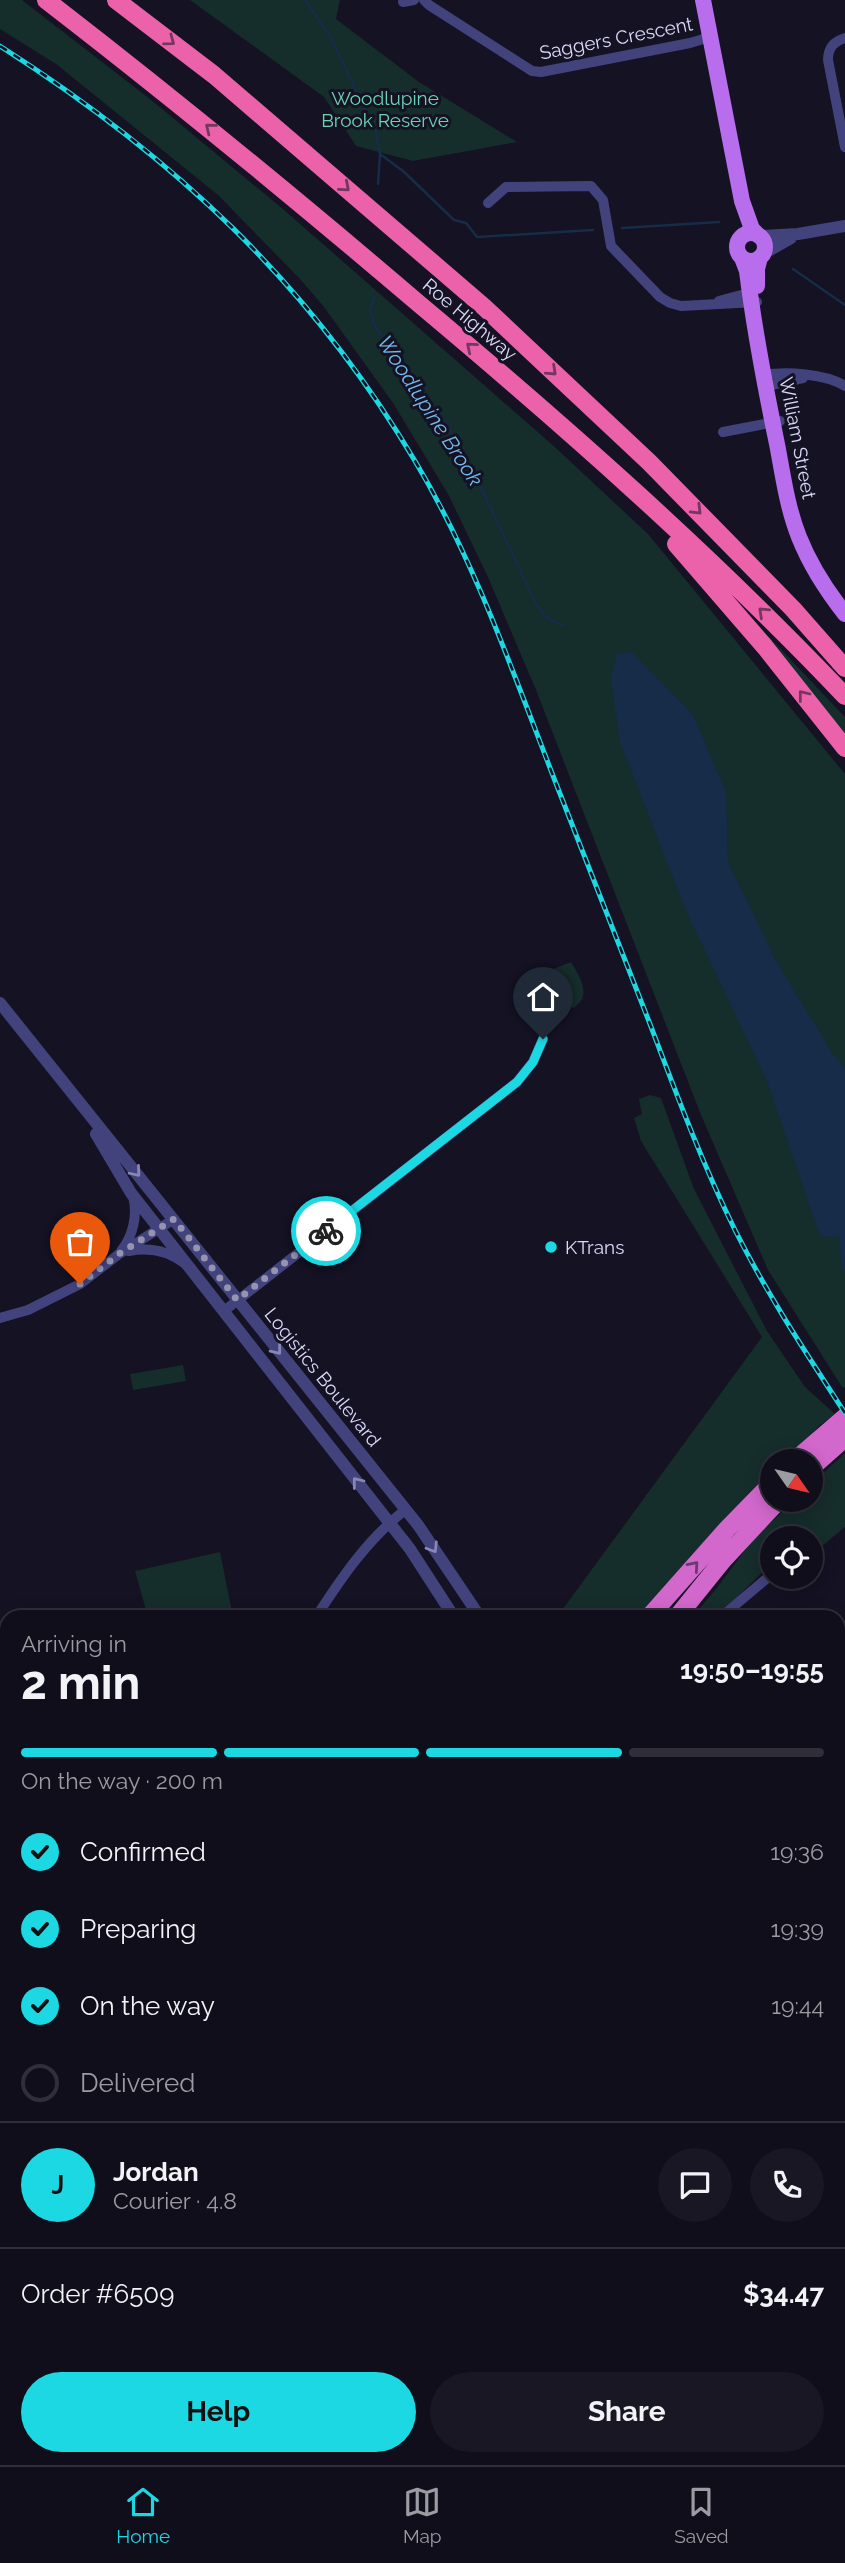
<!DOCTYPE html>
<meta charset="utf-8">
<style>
:root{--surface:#0f0e1a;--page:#181723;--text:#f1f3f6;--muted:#9b9ca2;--line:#2f2e39;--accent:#1cd8e3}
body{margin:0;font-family:Raleway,sans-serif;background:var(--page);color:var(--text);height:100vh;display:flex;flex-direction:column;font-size:26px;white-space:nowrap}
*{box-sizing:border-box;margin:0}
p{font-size:23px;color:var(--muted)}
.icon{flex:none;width:38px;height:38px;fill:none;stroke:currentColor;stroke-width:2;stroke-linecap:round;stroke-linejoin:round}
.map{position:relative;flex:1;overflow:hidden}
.sheet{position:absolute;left:0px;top:1610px;width:845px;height:856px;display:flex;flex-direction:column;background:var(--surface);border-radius:21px 21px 0 0;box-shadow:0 4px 18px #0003,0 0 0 2px var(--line)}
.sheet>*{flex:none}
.needle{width:46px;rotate:124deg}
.tools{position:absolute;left:760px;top:1449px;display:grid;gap:14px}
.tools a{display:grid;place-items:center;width:63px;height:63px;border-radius:50%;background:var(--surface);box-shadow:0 4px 18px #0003,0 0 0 2px var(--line);font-size:35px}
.pin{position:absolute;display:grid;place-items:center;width:60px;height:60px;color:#fff;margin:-72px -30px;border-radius:50% 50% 50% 0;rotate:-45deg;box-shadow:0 0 7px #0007}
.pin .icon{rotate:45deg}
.courier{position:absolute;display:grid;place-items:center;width:70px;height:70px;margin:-35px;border:5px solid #1cd8e3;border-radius:50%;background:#fff;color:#222;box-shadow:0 2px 9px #0007}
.overview em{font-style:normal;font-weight:700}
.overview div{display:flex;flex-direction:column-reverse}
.overview{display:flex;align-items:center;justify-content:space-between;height:119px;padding:0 21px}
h1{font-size:46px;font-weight:700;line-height:52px}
.bar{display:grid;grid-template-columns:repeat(4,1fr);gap:10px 7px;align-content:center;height:84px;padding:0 21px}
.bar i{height:9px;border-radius:5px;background:var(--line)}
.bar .active{background:var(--accent)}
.bar p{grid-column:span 4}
.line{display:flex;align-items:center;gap:18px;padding:0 21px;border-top:2px solid var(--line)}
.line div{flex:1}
.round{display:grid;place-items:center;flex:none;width:74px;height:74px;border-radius:37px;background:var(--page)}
ol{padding:0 21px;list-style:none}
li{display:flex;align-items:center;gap:21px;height:77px}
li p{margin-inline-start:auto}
li .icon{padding:7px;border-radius:50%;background:var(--accent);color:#111;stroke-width:4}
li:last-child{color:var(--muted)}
li i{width:38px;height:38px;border:4px solid var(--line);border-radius:50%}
.action{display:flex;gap:14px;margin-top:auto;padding:14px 21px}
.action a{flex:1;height:80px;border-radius:42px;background:var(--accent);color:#111;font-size:28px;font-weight:700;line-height:80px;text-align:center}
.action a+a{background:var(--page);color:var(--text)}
.tabs{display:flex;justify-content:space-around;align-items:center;height:98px;border-top:2px solid var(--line);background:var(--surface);font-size:19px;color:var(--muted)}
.tabs a{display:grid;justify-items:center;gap:4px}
.tabs .active{color:var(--accent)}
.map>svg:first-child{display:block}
.green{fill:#152d2b}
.water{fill:#162c49}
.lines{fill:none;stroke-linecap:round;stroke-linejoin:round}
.stream{stroke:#162c49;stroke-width:2.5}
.minor{stroke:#42437d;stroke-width:10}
.tertiary{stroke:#42437d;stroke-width:12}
.secondary{stroke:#7b7def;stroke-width:14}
.primary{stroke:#b86ded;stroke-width:16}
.trunk{stroke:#d268cc;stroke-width:18}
.motorway{stroke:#ec62aa;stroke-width:18}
.rail-casing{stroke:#1cd8e3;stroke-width:5}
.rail{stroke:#141223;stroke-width:2.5;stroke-dasharray:8;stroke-linecap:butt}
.oneway{stroke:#753660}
.oneway2{stroke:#8786b5}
.oneway3{stroke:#69396f}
.done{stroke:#9593af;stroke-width:7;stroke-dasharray:0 12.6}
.route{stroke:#1cd8e3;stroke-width:9}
.poi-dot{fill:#1cd8e3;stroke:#141223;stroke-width:2.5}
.labels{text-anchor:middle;stroke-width:6;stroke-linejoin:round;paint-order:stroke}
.street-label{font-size:19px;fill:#dbd9fa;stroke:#141223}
.park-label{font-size:19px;fill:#6dd2b4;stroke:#141223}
.poi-label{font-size:19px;fill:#dbd9fa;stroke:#141223;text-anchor:start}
.water-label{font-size:21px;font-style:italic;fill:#73baee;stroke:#141223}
</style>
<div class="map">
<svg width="845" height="2465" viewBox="0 0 845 2465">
<rect width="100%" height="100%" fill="#141223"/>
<path class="green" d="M0,0H22L150,99L283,209L556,448L648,534L845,774V1387H842L768,1270L701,1115L536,690L487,575L448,494L393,403L324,307L300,279L218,195L56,64L0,29Z
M190,0H340L336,19L419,82L517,142L413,161L356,146L324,97Z
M697,561L845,717V739Z
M571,962C580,977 593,996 573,1008C555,1001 554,987 553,969Z
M650,1095L661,1098L694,1189L767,1331L805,1387L835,1414L820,1425L786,1461H772V1477L643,1617H557L762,1337L641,1141L634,1118L642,1114L639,1099Z
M183,1365L186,1381L133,1390L130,1374Z
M845,1453V1527L810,1556V1538H772V1563L734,1600L712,1617H692L716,1589L754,1538L795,1500H810V1485Z
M220,1552L233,1617H148L135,1571Z"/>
<path class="water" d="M632,652L693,715L726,792L728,862L776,961L831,1051L845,1069V1270L842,1272L839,1237L820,1236L767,1081L687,913L620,742L611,679L617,653Z"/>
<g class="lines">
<path class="stream" d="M305,0L330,36L376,132L380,154L378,184
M380,154L403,171L454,220L466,223L477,237L593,230
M622,228L719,222
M793,269L845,305
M374,297L370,311L375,326L445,422L469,462L536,604L547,618L564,626"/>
<path class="minor" d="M424,0L429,5L532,71L541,72L690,43L710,37
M403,2L414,0
M845,38C833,42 828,48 828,60L845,147
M488,203L506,187L591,186L603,200L611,246L660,297L670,303L681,306L757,302
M719,301L752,292
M764,375C786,371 826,374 845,386
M766,386L803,378
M723,432L780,421
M121,1251C133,1236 138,1215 133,1196
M129,1251C149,1247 167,1250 184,1263
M224,1311L517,1082L533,1062L543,1039
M0,1318L28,1310L80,1284L119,1254L174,1219
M316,1617C342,1577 367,1540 405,1510
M721,1617L772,1574
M838,1722L845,1720
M0,1845L7,1844
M838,1966L845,1965
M838,2083L845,2081
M838,2210L845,2208
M838,2340H845
M0,2369L7,2368
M563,2459L564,2465
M213,2465L234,2461
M262,2465L263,2459
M752,2465V2459"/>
<path class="tertiary" d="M760,236L798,234L845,226
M763,254L791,238
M0,1003L418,1525L480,1617
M96,1134L131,1193L410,1549L454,1617"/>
<path class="secondary" d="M771,2465V2459"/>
<path class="primary" d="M703,0L742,201L752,229L759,236
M737 247a14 14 0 1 1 28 0a14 14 0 1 1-28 0Z
M742,258L747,271C754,329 765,386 777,444C783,475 787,507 799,537C810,565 827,591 845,614
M757,286V269L760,257"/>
<path class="trunk" d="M794,1461L845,1417
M810,1469L845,1438
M649,1617L727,1529L772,1483
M677,1617L723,1560L779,1500
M0,2237L7,2231
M0,2272L7,2265"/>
<path class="motorway" d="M46,0C173,98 296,199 418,303C566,427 712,556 845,696
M116,0L214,75L484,307L649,462L793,609L845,668
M676,544L765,647L845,748"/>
<defs>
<path id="rail" d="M0,46C174,157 309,283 415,461C476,563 514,676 557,786C588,865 619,945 650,1024C676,1093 702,1163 735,1230C767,1294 806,1353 845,1413"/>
</defs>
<use href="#rail" class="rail-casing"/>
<use href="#rail" class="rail"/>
</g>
<defs><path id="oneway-chevron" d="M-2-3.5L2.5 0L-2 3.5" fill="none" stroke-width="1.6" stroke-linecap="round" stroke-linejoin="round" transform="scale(1.75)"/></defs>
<g class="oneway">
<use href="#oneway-chevron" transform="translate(170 41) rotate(37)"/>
<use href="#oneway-chevron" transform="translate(210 128) rotate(-141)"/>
<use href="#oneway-chevron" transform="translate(345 187) rotate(41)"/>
<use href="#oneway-chevron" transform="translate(471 347) rotate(-140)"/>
<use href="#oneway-chevron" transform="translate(552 371) rotate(43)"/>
<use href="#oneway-chevron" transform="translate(697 510) rotate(45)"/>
<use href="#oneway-chevron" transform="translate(763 612) rotate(-137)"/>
<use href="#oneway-chevron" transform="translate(803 695) rotate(-128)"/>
</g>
<g class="oneway2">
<use href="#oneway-chevron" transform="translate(136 1172) rotate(50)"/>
<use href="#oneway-chevron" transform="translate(277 1350) rotate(51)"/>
<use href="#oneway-chevron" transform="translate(357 1482) rotate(-128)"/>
<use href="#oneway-chevron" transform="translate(433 1548) rotate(58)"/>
</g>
<use class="oneway3" href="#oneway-chevron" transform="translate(694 1566) rotate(-49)"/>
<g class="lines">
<path class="done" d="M80,1284L119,1254L174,1219L237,1300L326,1231"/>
<path class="route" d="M326,1231L517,1082L533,1062L543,1039"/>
</g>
<circle class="poi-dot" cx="551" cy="1247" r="7"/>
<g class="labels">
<g class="street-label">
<text transform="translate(616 38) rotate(-11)" y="7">Saggers Crescent</text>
<text transform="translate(470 319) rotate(40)" y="7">Roe Highway</text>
<text transform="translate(798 438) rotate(79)" y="7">William Street</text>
<text transform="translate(323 1377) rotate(51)" y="7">Logistics Boulevard</text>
</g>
<g class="park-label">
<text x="385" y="105">Woodlupine<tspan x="385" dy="22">Brook Reserve</tspan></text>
</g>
<g class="poi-label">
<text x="565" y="1254">KTrans</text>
</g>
<g class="water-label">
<text transform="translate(430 411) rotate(57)" y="7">Woodlupine Brook</text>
</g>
</g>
</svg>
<div class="tools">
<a><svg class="needle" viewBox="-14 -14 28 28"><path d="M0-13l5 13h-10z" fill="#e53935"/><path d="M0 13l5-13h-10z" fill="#9b9ca2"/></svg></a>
<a><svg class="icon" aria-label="locate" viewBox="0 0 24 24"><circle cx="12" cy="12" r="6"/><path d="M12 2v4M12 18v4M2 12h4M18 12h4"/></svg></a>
</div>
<div class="pin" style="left:80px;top:1284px;background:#ea580c"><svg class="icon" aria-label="bag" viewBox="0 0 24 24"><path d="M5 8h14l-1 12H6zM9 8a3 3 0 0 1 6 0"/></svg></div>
<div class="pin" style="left:543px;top:1039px;background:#1f2937"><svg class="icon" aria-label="home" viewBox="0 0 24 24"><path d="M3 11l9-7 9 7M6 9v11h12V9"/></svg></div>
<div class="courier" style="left:326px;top:1231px"><svg class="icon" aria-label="bike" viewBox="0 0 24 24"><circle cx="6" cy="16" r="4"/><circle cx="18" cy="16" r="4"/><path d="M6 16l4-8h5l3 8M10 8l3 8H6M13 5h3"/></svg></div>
<section class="sheet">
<div class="overview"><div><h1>2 min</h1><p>Arriving in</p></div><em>19:50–19:55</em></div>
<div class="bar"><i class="active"></i><i class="active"></i><i class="active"></i><i></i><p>On the way · 200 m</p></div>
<ol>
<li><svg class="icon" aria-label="check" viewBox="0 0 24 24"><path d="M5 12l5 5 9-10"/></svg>Confirmed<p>19:36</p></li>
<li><svg class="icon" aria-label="check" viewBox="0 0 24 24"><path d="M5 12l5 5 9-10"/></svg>Preparing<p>19:39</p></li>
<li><svg class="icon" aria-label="check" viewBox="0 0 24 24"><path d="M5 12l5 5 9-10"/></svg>On the way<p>19:44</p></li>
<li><i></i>Delivered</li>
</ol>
<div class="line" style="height:126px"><b class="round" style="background:var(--accent);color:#111">J</b><div><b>Jordan</b><p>Courier · 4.8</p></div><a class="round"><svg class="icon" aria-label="chat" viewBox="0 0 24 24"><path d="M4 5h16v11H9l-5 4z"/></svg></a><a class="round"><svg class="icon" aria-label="phone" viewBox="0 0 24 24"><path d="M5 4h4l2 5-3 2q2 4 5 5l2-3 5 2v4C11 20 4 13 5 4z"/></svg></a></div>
<div class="line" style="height:91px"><div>Order #6509</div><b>$34.47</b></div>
<div class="action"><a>Help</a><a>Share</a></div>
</section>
</div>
<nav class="tabs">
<a class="active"><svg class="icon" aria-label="home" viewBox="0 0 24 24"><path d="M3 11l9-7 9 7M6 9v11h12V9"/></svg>Home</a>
<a><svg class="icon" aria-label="map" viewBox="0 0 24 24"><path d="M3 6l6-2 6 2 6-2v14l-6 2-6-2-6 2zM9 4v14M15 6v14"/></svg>Map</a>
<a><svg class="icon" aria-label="saved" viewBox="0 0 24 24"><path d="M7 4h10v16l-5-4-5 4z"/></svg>Saved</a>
</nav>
